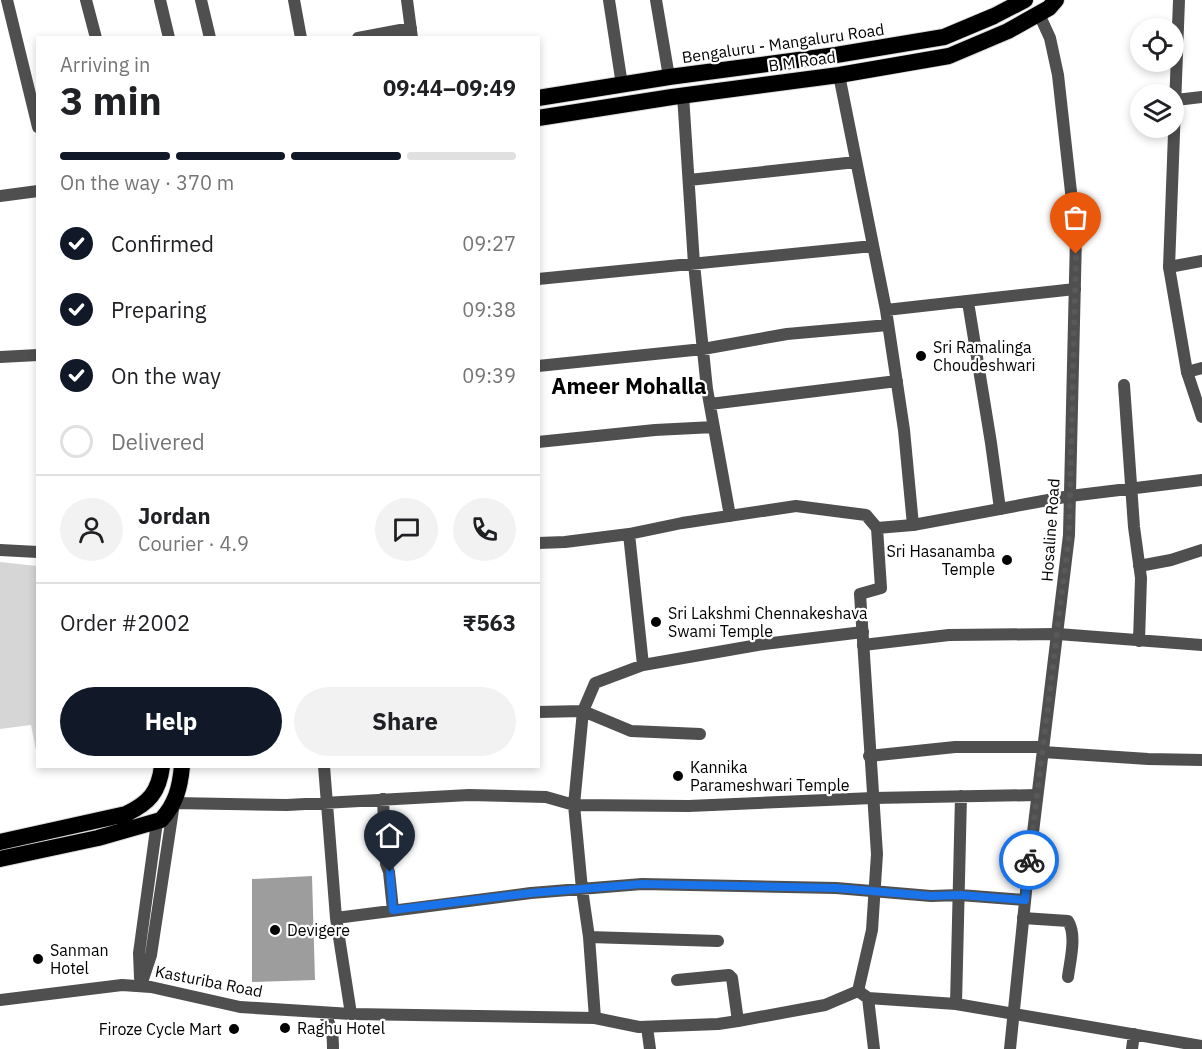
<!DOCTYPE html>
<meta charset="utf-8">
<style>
:root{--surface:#fff;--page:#f2f2f2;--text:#202124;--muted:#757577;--line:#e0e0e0;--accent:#111827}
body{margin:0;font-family:"IBM Plex Sans",sans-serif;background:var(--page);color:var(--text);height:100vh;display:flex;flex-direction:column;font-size:22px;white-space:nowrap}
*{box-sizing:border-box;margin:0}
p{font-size:20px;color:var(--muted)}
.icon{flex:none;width:33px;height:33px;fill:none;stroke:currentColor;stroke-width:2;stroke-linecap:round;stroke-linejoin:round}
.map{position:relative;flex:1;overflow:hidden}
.sheet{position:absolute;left:36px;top:36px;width:504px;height:732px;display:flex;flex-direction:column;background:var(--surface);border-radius:0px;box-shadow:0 3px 9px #0003}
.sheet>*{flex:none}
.fabs{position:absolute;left:1130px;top:18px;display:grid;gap:12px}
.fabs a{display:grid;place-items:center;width:54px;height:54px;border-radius:50%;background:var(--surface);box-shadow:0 3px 9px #0003;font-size:30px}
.pin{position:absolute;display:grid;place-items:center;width:51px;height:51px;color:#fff;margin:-62px -26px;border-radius:50% 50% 50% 0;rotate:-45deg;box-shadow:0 0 6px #0007}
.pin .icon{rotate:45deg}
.courier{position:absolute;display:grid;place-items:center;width:60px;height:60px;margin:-30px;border:4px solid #1a73e8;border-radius:50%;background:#fff;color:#222;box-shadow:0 2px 8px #0007}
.overview em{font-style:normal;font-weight:700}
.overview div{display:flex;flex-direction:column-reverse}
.overview{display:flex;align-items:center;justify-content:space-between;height:102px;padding:0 24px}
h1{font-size:39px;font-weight:700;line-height:45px}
.bar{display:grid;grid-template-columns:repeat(4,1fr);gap:9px 6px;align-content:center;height:72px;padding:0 24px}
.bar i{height:8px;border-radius:4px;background:var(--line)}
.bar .selected{background:var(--accent)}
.bar p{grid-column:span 4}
.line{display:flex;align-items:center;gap:15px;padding:0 24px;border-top:2px solid var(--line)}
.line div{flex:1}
.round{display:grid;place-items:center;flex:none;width:63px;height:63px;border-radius:32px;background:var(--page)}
ol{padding:0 24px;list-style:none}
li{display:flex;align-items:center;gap:18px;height:66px}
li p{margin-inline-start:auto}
li .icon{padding:6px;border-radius:50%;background:var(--accent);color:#fff;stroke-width:4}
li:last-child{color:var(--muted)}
li i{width:33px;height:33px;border:3px solid var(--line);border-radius:50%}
.cta{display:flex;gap:12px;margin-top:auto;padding:12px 24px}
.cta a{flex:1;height:69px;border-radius:36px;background:var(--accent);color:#fff;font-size:24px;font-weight:700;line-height:69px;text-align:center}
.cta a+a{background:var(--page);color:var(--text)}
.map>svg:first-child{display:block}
.green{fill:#d6d6d6}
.water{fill:#9d9d9d}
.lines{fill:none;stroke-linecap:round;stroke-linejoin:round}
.trunk-casing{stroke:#dbdbdb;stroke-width:18}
.minor{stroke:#4f4f4f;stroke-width:12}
.tertiary{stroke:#4f4f4f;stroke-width:12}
.trunk{stroke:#000;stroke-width:16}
.done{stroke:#595959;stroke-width:6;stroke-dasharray:0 10.8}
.route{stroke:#1a73e8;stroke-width:8}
.poi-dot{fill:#000;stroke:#fff;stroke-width:2}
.labels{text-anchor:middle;stroke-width:4.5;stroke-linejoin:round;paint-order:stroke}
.street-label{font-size:16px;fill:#000;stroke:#fff}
.poi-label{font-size:16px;fill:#000;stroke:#fff;text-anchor:start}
.district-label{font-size:22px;font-weight:bold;fill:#000;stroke:#fff}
</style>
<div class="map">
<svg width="1202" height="1049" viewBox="0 0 1202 1049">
<rect width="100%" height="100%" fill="#fff"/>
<path class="green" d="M0,562L37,566V755L31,725L0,729Z"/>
<path class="water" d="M312,876L315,980L252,982V879Z"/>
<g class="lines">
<defs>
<path id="trunk" d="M538,98L669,77L836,55L944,37L994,16L1025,0
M538,118L672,97L839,75L949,56L1008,31L1049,8L1056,0
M0,842L126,814C149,803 159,792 162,766
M0,859L98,838L161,820C176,804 180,787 182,766"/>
</defs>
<use href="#trunk" class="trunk-casing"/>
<path class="minor" d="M7,0L38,127
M86,0L96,38
M160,0L169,38
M201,0L210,38
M294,0L301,38
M407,0L412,38
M609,0L622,85
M656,0L669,77
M358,38L411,28
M839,75L886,310L904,430L913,525
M683,95L694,264L707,389L730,516
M1176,100L1202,97
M689,180L856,162
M1169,267L1202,261
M538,279L873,246
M968,302L991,443L1000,509
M886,310L1075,289
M0,357L38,355
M538,366L703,349L787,334L888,325
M1187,372L1202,368
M1124,385L1134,527L1141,578L1139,641
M710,404L897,381
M538,442L655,430L714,427
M1070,496L1202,480
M629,534L643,665
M538,543L565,542L629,534L682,523L796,506L866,515L877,528
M0,550L38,552
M1139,566L1171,560L1202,550
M863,645L949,635L1058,634L1202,645
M538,712L583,711L631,731L700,734
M1043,752L1148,759L1202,760
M869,756L955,747H1043
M324,766L336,918L351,1014
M383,799L386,864L389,872L393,910
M336,918L531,893L642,884L836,888L931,896L960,895L1025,900
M1023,918L1068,921C1077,935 1070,961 1068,977
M589,937L718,941
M140,978L139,953L157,822
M677,980L729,975L732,978L738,1021
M141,985L151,955L174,803L287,805L469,795L546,797L574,805L689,806L873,798L1037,795
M861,993L868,998L874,1049
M868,998L956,1004L1202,1046
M956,1004L961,796
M595,1018L589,937L582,889L574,805L583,711L595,683L643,665L764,644L863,632
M647,1027L650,1049
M1132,1049L1134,1034"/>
<path class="tertiary" d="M1179,0L1169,267L1187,372L1202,417
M0,196L38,191
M0,1000L122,985L151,987L240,1007L351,1014L595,1018L639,1027L718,1024L738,1021L825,1005L858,991L872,930L877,854L860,594L881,588L877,528L913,525L1070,496
M323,1013C332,1025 333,1034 333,1049
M1010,1049L1027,882L1069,535L1076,237L1058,75L1050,38L1039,14"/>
<use href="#trunk" class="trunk"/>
</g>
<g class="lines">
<path class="done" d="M1029,860L1069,536L1076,254"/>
<path class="route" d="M390,872L393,910L531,893L642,884L836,888L931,896L960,895L1025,900L1029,860"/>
</g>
<g class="poi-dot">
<circle cx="921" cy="356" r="6"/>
<circle cx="1007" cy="560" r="6"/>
<circle cx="656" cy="622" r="6"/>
<circle cx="678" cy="776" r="6"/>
<circle cx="275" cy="930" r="6"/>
<circle cx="38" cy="959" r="6"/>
<circle cx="285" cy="1028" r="6"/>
<circle cx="234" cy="1029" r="6"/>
</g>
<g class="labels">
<g class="street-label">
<text transform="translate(783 43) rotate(-8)" y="6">Bengaluru - Mangaluru Road</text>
<text transform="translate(802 61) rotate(-8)" y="6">B M Road</text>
<text transform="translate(1050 530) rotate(-86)" y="6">Hosaline Road</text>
<text transform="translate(209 981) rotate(11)" y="6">Kasturiba Road</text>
</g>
<g class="poi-label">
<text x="933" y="353">Sri Ramalinga<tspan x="933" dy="18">Choudeshwari</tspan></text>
<text x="995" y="557" text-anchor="end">Sri Hasanamba<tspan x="995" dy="18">Temple</tspan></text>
<text x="668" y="619">Sri Lakshmi Chennakeshava<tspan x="668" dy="18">Swami Temple</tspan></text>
<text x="690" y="773">Kannika<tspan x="690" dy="18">Parameshwari Temple</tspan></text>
<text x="287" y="936">Devigere</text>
<text x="50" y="956">Sanman<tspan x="50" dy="18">Hotel</tspan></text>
<text x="297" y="1034">Raghu Hotel</text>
<text x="222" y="1035" text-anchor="end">Firoze Cycle Mart</text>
</g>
<g class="district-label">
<text x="629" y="394">Ameer Mohalla</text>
</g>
</g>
</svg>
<div class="fabs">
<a><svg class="icon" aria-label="locate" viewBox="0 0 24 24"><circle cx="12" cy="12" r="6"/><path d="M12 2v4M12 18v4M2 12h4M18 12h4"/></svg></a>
<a><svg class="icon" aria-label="layers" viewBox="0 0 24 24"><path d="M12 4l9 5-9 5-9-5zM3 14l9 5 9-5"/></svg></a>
</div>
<div class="pin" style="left:1076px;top:254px;background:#ea580c"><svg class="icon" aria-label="bag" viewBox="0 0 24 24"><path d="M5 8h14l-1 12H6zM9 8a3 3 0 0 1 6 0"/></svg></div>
<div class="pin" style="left:390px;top:872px;background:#1f2937"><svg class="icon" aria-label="home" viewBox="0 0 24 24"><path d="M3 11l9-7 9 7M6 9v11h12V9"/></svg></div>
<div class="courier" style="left:1029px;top:860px"><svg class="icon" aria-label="bike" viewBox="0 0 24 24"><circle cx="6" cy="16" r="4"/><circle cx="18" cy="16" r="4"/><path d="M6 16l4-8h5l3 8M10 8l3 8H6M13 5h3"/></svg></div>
<section class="sheet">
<div class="overview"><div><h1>3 min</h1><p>Arriving in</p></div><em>09:44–09:49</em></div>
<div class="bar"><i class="selected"></i><i class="selected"></i><i class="selected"></i><i></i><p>On the way · 370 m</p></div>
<ol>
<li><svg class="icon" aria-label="check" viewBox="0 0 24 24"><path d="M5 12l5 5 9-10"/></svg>Confirmed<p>09:27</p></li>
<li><svg class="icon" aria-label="check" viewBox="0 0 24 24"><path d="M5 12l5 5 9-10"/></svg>Preparing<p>09:38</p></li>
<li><svg class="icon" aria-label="check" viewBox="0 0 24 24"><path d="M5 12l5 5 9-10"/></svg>On the way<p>09:39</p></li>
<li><i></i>Delivered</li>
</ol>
<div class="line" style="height:108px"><a class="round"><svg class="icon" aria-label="person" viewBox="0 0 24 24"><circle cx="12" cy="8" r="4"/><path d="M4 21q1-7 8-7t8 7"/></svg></a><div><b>Jordan</b><p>Courier · 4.9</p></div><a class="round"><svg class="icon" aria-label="chat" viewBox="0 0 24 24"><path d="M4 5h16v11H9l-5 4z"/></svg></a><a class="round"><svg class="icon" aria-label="phone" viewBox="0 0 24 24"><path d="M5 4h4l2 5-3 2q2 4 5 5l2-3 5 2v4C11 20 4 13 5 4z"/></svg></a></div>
<div class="line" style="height:78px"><div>Order #2002</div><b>₹563</b></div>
<div class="cta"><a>Help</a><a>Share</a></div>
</section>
</div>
